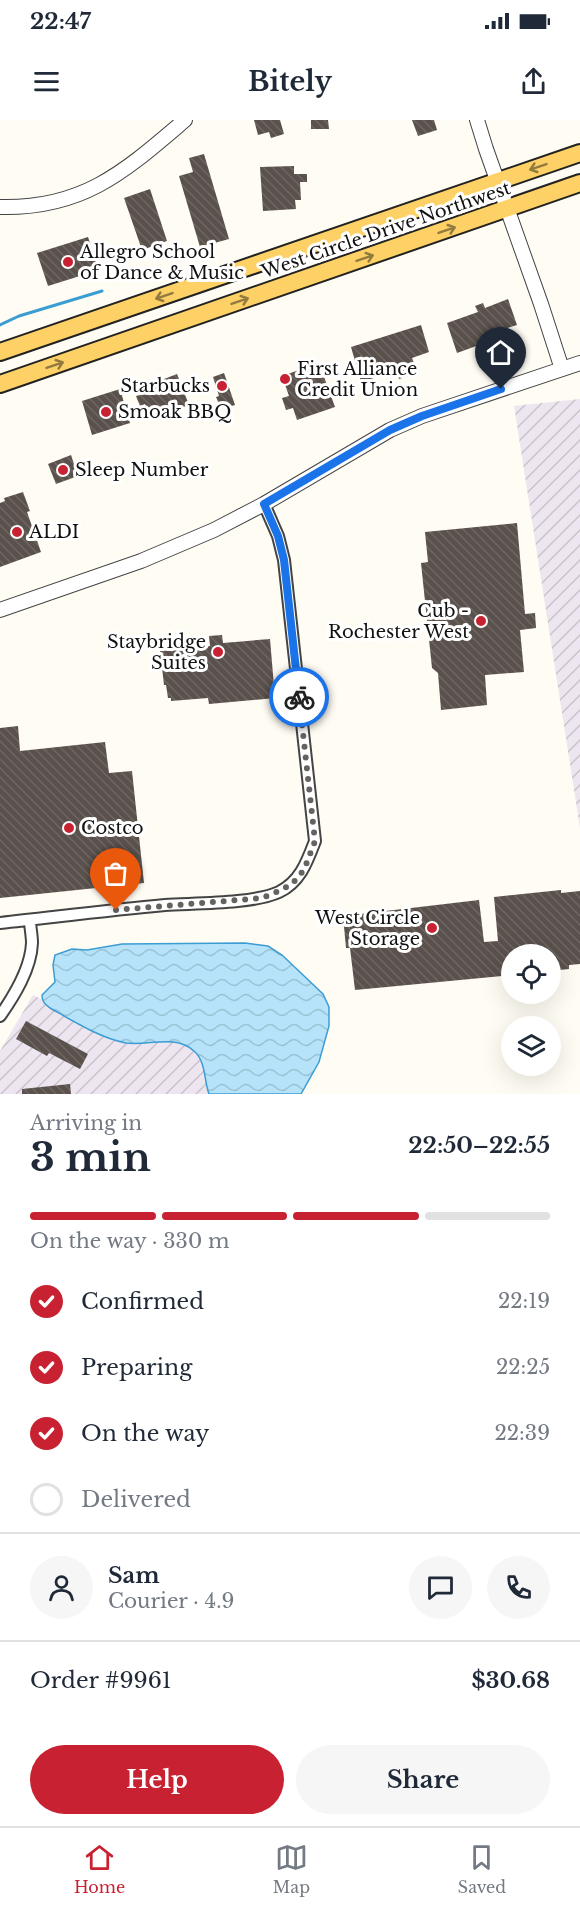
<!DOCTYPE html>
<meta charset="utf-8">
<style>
:root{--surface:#fff;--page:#f6f6f7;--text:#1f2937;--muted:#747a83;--line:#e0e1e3;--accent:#c82131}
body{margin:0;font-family:"Libre Baskerville",serif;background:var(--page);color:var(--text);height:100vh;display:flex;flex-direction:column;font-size:22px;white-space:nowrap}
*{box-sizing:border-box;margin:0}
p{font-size:20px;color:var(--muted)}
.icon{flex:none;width:33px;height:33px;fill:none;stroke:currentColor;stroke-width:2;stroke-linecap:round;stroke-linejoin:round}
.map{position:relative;height:974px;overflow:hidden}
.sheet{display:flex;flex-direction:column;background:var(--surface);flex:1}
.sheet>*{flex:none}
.controls{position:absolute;left:501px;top:824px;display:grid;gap:12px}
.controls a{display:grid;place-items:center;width:60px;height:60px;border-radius:50%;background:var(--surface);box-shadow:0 6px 24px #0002;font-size:30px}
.pin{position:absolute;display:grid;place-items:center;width:51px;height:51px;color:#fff;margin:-62px -26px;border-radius:50% 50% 50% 0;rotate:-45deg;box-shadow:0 0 6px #0007}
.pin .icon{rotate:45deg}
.courier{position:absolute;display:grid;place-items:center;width:60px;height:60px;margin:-30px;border:4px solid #1a73e8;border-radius:50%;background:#fff;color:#222;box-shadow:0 2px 8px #0007}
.summary em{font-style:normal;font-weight:700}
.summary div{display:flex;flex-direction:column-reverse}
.summary{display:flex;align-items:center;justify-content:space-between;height:102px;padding:0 30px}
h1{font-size:39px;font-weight:700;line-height:45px}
.bar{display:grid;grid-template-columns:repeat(4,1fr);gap:9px 6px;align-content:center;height:72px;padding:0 30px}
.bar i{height:8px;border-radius:4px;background:var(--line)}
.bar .selected{background:var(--accent)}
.bar p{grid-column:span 4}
.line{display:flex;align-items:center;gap:15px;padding:0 30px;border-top:2px solid var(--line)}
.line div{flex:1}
.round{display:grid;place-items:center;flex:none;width:63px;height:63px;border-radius:32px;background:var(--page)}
ol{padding:0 30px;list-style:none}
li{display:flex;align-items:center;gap:18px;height:66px}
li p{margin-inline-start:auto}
li .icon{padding:6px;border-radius:50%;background:var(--accent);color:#fff;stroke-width:4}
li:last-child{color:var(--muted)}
li i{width:33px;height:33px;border:3px solid var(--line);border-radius:50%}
.button{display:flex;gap:12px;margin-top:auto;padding:12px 30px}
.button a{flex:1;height:69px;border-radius:36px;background:var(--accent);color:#fff;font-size:24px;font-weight:700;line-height:69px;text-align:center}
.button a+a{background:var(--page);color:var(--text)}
.status{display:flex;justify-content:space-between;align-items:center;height:42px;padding:0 30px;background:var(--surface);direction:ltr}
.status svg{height:16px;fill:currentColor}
header{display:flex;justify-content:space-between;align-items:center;height:78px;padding:0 30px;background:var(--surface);font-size:27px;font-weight:700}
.menu{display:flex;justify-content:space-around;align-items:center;height:84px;border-top:2px solid var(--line);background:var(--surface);font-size:16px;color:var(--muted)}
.menu a{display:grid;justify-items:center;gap:3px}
.menu .selected{color:var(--accent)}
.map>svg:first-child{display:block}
.industrial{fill:url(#industrial-furrows)}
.water{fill:url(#water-waves);stroke:#3a9dd3;stroke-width:1.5}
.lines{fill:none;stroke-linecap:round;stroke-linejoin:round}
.stream{stroke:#3a9dd3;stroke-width:3}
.building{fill:url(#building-back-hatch)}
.minor-casing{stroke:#444;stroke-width:14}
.tertiary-casing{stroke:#444;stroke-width:16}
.primary-casing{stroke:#222;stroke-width:20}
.minor{stroke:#fff;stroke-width:10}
.tertiary{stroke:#fff;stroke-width:14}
.primary{stroke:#fdd166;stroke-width:16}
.oneway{stroke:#937b40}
.done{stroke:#646360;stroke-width:6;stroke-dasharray:0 10.8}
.route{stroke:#1a73e8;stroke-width:8}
.poi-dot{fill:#c82131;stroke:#fff;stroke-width:2}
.labels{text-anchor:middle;stroke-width:6;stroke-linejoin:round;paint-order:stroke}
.street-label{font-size:18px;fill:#111;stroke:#fff}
.poi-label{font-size:18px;fill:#111;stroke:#fff;text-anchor:start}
</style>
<div class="status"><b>22:47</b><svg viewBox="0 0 49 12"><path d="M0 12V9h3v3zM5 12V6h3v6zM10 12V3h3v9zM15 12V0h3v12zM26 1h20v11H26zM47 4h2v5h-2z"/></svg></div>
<header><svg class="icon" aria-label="menu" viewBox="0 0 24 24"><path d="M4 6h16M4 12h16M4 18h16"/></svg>Bitely<svg class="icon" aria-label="share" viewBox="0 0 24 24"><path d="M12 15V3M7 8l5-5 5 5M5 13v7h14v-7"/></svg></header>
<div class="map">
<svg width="580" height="974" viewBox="0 0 580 974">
<defs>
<pattern id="industrial-furrows" width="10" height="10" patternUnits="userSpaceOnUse" patternTransform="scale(1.5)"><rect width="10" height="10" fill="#ede5ef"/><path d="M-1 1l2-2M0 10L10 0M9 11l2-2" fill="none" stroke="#cac3cc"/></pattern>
<pattern id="water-waves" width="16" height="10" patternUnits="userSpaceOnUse" patternTransform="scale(1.5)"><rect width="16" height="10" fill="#b6e3f9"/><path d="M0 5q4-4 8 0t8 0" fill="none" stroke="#9bc2d4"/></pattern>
<pattern id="building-back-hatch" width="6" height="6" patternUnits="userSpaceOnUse" patternTransform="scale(1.5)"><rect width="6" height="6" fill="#5a514c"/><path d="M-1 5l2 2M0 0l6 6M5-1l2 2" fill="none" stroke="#6d6662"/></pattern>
</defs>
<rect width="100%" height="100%" fill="#fffcf4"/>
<path class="industrial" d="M580,279V708L514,286Z
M33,875L119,918L200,916L224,974H0V931Z"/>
<path class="water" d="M245,823L268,826L282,835L323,874L329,887V906L319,942L301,974H209C204,961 206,941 194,931C175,914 149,926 126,923C100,918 73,901 50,888C45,884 42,882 42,875L55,862L53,845L55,835L72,829L87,830L122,824Z"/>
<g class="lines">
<path class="stream" d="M0,205L19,196L102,171"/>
</g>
<path class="building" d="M254,0H280L284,14L271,18L269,12L258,15Z
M311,0H328L329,9H311Z
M412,0H434L437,10L418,16Z
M204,34L229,119L200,127L179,56L193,52L189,38Z
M294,46V54H307V62H300L301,80H295L296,89L263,91L260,47Z
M150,69L167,121L142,130L124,78Z
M88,117L99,150L48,166L37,133Z
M508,179L517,205L504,209V216L457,233L447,203L478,192L475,186L483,183L485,188Z
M421,205L429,232L412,238L414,243L405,246L408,256L399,259L396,251L361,262L351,227Z
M319,243L335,287L297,300L293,288L286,290L282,278L289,276L282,256Z
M224,253L235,285L225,288L223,283L219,284L216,277L219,276L213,257Z
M177,254L189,285L172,291L171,287L149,295L145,284L140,286L136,276L140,275L138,269Z
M120,269L130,303L92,315L82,281Z
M71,335L78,356L56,364L48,344Z
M23,372L30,391L27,392L41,432L0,447V383L5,381L4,378Z
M517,403L525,494L535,493L536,508L520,510L524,552L485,555L487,585L441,590L438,553L432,548L421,443L428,442L425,412Z
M222,515L223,523L270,519L275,578L209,584L208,578L171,581V578H168L166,565H164L160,530L210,526L209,516Z
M18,606L20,631L105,622L109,653L132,651L144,763L0,778V608Z
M561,770V773L580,771V844L569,845V849L550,851V833L512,834V855L355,870L350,828H346L343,796L479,780L484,822L498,821L494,777Z
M26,901L88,934L80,949L49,933L47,936L16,919Z
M70,964L71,974H22V969Z"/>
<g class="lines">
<defs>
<path id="minor" d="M0,803C55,797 110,790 165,785C195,783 253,784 279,772C300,762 307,742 315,721L284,440L278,416L264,384
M0,896C14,876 31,849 32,823C32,815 30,807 30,800"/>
<path id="tertiary" d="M477,0L486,29L541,184L562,249
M0,87C84,89 125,51 185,0
M0,490L141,441L214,410L264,384L390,310L422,296L580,243"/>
<path id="primary" d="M0,232L580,33
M0,264L580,63"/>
</defs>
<use href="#minor" class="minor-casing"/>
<use href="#tertiary" class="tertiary-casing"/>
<use href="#primary" class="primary-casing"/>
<use href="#minor" class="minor"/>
<use href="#tertiary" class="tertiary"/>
<use href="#primary" class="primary"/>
</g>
<defs><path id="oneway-shaft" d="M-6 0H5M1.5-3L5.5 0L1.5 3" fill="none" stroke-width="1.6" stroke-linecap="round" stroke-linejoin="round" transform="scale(1.5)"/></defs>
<g class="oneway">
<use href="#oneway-shaft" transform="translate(538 47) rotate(161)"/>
<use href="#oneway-shaft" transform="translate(447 110) rotate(-19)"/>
<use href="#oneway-shaft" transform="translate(365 138) rotate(-19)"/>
<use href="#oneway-shaft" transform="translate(164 176) rotate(161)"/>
<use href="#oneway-shaft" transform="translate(240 181) rotate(-19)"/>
<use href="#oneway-shaft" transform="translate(55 245) rotate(-19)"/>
</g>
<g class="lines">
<path class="done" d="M116,790L262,778L279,771L292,764L304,750L315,721L299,577"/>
<path class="route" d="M299,577L284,440L278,416L264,384L390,310L422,296L501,269"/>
</g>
<g class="poi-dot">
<circle cx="68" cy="142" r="6"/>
<circle cx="285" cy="259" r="6"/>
<circle cx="222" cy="266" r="6"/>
<circle cx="106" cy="292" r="6"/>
<circle cx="63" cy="350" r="6"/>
<circle cx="17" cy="412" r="6"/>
<circle cx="481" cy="501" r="6"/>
<circle cx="218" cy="532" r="6"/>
<circle cx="69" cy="708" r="6"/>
<circle cx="432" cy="808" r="6"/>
</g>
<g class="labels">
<g class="street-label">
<text transform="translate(386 110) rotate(-19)" y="6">West Circle Drive Northwest</text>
</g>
<g class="poi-label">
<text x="80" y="138">Allegro School<tspan x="80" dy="21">of Dance &amp; Music</tspan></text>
<text x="297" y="255">First Alliance<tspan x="297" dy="21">Credit Union</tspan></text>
<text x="210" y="272" text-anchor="end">Starbucks</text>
<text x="118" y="298">Smoak BBQ</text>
<text x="75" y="356">Sleep Number</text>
<text x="29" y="418">ALDI</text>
<text x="469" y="497" text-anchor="end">Cub -<tspan x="469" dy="21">Rochester West</tspan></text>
<text x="206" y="528" text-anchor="end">Staybridge<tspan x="206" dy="21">Suites</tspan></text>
<text x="81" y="714">Costco</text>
<text x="420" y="804" text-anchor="end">West Circle<tspan x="420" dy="21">Storage</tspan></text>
</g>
</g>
</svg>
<div class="controls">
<a><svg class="icon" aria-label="locate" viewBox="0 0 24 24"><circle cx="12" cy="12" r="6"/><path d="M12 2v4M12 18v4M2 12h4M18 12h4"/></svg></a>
<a><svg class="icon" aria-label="layers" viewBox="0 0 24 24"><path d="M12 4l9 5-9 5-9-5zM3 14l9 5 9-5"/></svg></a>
</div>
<div class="pin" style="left:116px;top:790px;background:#ea580c"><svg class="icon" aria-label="bag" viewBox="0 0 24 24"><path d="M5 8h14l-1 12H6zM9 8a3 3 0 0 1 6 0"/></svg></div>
<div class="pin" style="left:501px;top:269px;background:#1f2937"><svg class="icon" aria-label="home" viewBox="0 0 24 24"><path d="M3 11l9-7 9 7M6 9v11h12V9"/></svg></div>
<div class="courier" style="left:299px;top:577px"><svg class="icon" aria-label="bike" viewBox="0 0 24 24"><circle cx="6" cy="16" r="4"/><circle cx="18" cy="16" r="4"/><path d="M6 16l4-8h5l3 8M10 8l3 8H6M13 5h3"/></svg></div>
</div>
<section class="sheet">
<div class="summary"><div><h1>3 min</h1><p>Arriving in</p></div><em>22:50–22:55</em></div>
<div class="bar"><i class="selected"></i><i class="selected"></i><i class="selected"></i><i></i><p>On the way · 330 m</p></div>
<ol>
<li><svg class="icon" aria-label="check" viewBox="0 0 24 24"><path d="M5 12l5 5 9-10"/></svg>Confirmed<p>22:19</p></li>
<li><svg class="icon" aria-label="check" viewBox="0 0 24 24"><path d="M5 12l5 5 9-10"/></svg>Preparing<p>22:25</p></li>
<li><svg class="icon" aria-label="check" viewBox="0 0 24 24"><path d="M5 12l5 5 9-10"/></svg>On the way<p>22:39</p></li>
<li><i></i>Delivered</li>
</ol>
<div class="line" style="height:108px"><a class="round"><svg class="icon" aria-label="person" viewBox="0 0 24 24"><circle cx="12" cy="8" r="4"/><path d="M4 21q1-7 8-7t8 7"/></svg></a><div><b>Sam</b><p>Courier · 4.9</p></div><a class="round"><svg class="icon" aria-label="chat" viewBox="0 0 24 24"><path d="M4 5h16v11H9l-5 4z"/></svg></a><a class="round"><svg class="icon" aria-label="phone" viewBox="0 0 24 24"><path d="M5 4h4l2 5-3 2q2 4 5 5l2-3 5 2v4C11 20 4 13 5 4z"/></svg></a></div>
<div class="line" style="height:78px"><div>Order #9961</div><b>$30.68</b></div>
<div class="button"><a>Help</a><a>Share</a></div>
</section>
<nav class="menu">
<a class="selected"><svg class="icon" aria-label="home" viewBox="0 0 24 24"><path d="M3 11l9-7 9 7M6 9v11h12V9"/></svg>Home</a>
<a><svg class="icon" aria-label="map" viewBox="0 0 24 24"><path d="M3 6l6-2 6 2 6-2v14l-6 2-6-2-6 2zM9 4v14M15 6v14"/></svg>Map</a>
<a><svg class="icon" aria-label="saved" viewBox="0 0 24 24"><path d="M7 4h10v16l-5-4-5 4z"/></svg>Saved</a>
</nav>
